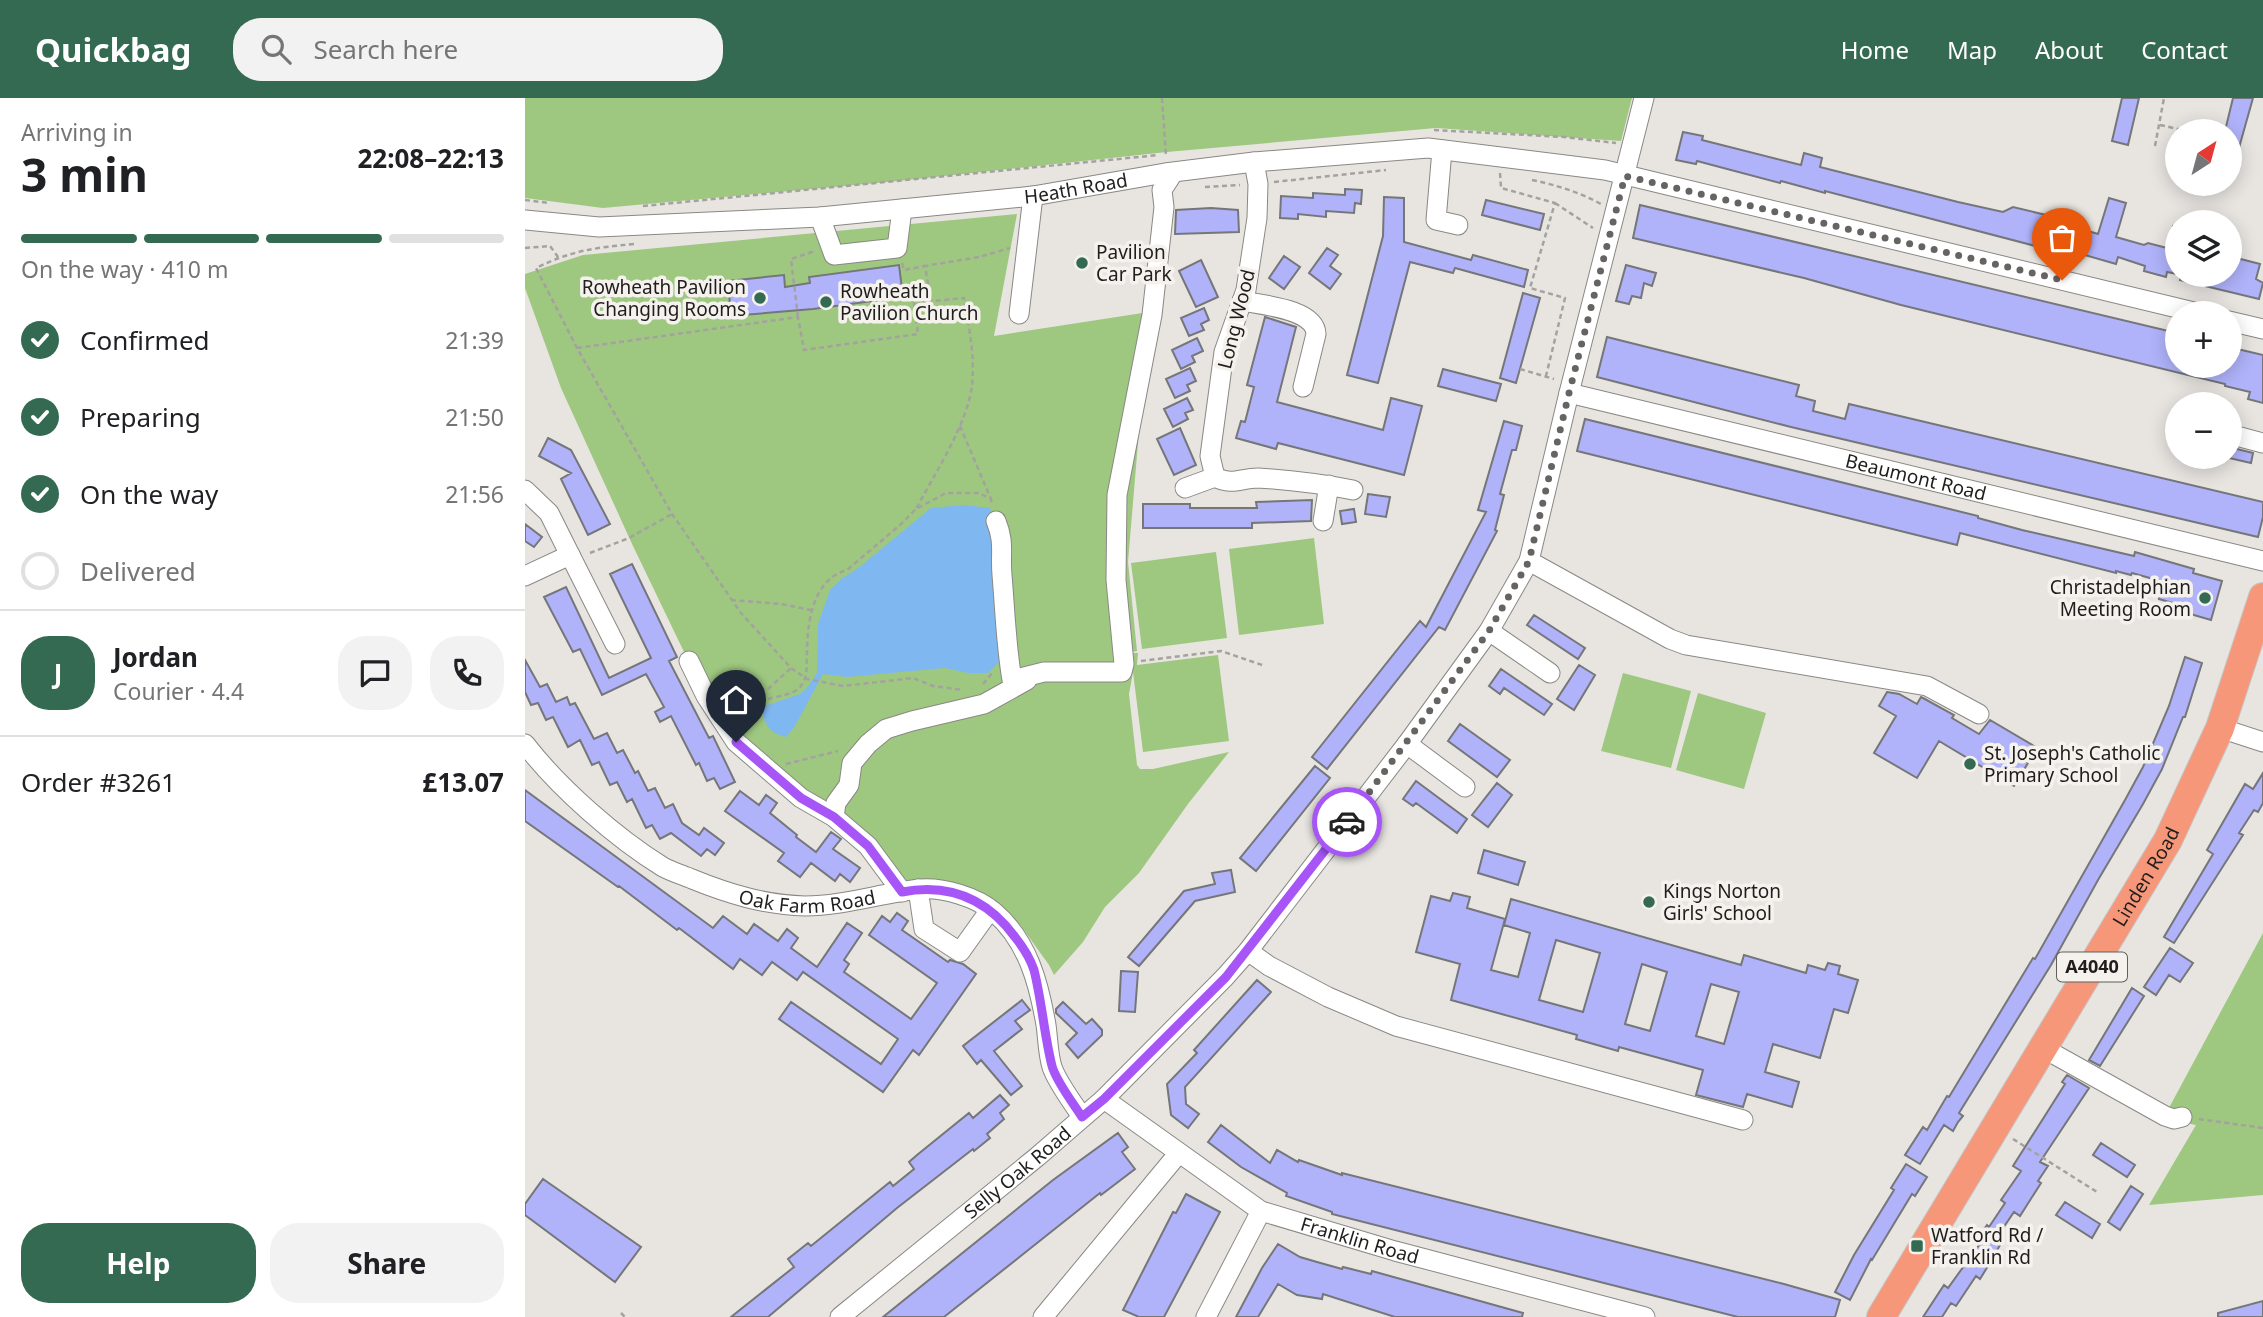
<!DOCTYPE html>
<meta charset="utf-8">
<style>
:root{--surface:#fff;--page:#f2f2f2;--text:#202124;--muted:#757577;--line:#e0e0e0;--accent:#346a51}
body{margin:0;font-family:"Noto Sans",sans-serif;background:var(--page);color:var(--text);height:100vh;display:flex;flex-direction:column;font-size:26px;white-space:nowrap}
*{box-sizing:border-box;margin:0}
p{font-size:23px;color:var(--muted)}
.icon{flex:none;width:38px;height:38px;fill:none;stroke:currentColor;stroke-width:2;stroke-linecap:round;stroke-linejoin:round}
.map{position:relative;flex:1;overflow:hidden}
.side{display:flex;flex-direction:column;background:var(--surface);width:525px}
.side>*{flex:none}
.needle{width:46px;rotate:36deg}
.buttons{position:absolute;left:1640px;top:21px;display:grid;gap:14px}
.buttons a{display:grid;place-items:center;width:77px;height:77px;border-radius:50%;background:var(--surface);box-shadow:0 4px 18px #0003;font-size:35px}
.pin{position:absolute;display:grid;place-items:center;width:60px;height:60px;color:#fff;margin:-72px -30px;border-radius:50% 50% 50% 0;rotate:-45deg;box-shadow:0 0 7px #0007}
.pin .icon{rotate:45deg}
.courier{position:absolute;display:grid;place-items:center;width:70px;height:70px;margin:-35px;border:5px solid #a855f7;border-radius:50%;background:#fff;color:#222;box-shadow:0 2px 9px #0007}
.head em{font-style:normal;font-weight:700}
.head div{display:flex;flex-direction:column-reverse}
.head{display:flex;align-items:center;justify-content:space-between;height:119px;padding:0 21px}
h1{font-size:46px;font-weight:700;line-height:52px}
.bar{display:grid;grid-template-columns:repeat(4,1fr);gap:10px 7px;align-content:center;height:84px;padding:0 21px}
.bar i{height:9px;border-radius:5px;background:var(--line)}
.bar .selected{background:var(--accent)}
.bar p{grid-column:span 4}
.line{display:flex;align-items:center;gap:18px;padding:0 21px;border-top:2px solid var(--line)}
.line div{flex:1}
.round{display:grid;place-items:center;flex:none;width:74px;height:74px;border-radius:28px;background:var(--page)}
ol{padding:0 21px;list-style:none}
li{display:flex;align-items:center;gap:21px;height:77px}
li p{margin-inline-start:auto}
li .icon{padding:7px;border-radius:50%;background:var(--accent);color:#fff;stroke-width:4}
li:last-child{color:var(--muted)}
li i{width:38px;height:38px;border:4px solid var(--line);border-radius:50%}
.action{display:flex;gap:14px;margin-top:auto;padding:14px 21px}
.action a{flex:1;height:80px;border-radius:28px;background:var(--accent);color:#fff;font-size:28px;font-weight:700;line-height:80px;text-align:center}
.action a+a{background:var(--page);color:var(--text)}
header{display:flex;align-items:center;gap:42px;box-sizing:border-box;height:98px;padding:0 35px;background:var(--accent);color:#fff}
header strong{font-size:33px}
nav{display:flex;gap:38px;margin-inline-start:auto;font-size:24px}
.search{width:490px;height:63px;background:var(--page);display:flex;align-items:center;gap:18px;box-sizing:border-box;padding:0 24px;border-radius:28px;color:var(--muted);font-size:26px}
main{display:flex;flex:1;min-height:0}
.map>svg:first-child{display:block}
.green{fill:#9ec780}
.water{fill:#7fb8f1}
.building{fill:#b0b3fa;stroke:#75767a;stroke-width:2;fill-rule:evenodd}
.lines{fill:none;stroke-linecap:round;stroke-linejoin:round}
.minor-casing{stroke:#8a8884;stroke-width:21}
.highway-casing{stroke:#c5c4c4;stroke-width:30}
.path{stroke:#a4a29f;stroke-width:2.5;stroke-dasharray:5 3.5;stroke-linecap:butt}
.minor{stroke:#fff;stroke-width:19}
.highway{stroke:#f7977a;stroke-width:28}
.done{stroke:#656462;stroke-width:7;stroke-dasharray:0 12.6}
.route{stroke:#a855f7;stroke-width:9}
.poi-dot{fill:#346a51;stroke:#f5f2ee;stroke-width:2.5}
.labels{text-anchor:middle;stroke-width:7;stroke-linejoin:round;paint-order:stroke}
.shield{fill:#f5f2ee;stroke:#5f5e5c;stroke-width:2}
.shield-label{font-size:18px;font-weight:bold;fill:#1f1e1d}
.street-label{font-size:19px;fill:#1f1e1d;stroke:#f5f2ee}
.poi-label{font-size:19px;fill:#1f1e1d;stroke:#f5f2ee;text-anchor:start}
</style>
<header>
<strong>Quickbag</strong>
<div class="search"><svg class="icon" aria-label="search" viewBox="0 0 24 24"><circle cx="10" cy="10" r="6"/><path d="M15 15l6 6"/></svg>Search here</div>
<nav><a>Home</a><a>Map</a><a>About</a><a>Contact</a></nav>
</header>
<main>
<section class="side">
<div class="head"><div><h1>3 min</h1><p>Arriving in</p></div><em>22:08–22:13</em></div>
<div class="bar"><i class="selected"></i><i class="selected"></i><i class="selected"></i><i></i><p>On the way · 410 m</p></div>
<ol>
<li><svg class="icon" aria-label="check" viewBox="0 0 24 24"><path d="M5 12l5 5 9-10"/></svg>Confirmed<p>21:39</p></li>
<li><svg class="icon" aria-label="check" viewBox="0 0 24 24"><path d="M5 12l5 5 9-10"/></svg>Preparing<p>21:50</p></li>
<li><svg class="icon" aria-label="check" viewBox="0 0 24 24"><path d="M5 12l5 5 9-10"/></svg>On the way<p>21:56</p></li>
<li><i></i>Delivered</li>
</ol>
<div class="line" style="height:126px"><b class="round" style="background:var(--accent);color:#fff">J</b><div><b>Jordan</b><p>Courier · 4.4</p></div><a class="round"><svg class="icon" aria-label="chat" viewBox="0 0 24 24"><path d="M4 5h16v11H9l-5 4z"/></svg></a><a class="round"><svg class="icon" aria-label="phone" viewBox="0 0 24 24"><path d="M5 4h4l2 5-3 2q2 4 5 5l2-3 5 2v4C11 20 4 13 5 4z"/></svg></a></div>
<div class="line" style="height:91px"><div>Order #3261</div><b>£13.07</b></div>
<div class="action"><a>Help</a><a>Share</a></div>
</section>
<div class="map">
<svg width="1738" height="1219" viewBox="0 0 1738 1219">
<rect width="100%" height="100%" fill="#e8e5e1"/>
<path class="green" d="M0,0H1107L1096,43L911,30L642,54L363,84L78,110L0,100Z
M492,116L469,238L624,214L603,464L612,553L603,555H613L612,567L693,557L704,643L618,654L608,574L604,596L612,667L615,671H628L704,654L663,706L614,775L580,809L558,844L529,877L524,867L496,828L454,797L376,783L299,708L219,643L160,556L108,448L36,290L0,190V176L58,157Z
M789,440L799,526L714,537L704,451Z
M691,454L702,540L617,551L606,465Z
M1098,575L1166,593L1146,670L1076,653Z
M1173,595L1241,615L1219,691L1151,672Z
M1738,835V1097L1624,1107L1671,1027L1638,1021Z"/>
<path class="water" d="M439,407L465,410L471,426L482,556L463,575H443L420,570L322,579L298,576L270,628L261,639C244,635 238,625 237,609L275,596L282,590L292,575L293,526L305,492L316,481L332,471L406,410Z"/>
<path class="building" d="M1597,0H1614L1603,47L1587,43Z
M1708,0H1728L1708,71L1704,70V33H1700Z
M1158,34L1178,38L1177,42L1276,67L1279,55L1297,60L1295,69L1433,104L1478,114L1488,109L1521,117L1534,121L1541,131L1559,136L1560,132L1573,136L1584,100L1601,105L1591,139L1619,147L1623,145L1642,150L1648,128L1652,129V176L1642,174L1641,179L1619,173L1620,168L1593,159L1591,166L1546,153L1545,157L1300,93V95L1256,83L1255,85L1172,63L1171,66L1151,62Z
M820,91L837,92L836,106L830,105L829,115L801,113V119L773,116V121L755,120L756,98L788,100V95L820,97Z
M859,99L879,100V144L946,162L948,157L1003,172L999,189L930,170L928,175L885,164L853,285L822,277L858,138Z
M961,102L1019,116L1015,132L957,117Z
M1115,107L1652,235V268H1704V249L1738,257V305L1723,301L1725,294L1700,288V286L1376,207L1279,180L1108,140Z
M686,110L713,112L714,134L650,136L651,112Z
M802,150L813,157L805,168L816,176L805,191L784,175Z
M759,158L775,169L759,191L744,180Z
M1704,158L1735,166L1731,181L1738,185L1734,201L1655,182L1656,177H1704Z
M676,162L693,199L671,209L654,173Z
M374,167L378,199L288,211L206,218L203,183L259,177L260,189L285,185L284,179Z
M1101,167L1131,175L1127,188L1119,185L1116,200L1107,198L1104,206L1091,203Z
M998,195L1015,200L991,285L975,280Z
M679,210L684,222L676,226L679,232L664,238L656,220Z
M740,219L771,229L752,304L858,332L866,300L897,308L879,377L753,345L751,351L711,340L716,323L720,324L729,289L722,287Z
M1082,239L1274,287L1271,298L1290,303L1288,313L1320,321L1324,306L1738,404V419L1733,439L1266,329L1072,279Z
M672,240L678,253L667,258L670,264L656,271L647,252Z
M665,270L671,283L662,287L665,293L650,300L641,281Z
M918,271L976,286L971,303L913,288Z
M662,300L668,312L660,315L663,321L648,329L639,311Z
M1060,321L1453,418V420L1497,432L1609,458L1610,454L1669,471L1668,475L1697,483L1686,522L1662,515L1664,510L1634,501L1639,484L1607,475L1606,477L1591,473V475L1435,435L1432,447L1052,353Z
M979,323L997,328L991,352H987L975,396L979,397L970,432L972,433L920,532L914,529L802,671L787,659L895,523L901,529L961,414L953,412Z
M655,330L671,367L649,377L632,341Z
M23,340L46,352L85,426L63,437L36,381L46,375L14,358Z
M1704,349L1728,355L1726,365L1704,360Z
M843,396L865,399L861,419L840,416Z
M787,402L786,423L727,425V430H618V406H665V410H732L731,404Z
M829,411L831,424L817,426L815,413Z
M0,426L17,439L9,449L0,443Z
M107,466L152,559L144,563L184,640L188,638L210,684L195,691L189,680L182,683L174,665L171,667L146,618L135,624L130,614L139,609L121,576L77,597L55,551L48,554L19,499L41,489L84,580L126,560L85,476Z
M1009,517L1060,550L1053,561L1002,527Z
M1660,559L1677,565L1660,619H1658L1637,671L1618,706L1573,782L1526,867L1434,1015L1438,1018L1433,1024L1428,1033L1419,1027L1395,1066L1380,1057L1398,1029L1402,1032L1422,998L1424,999L1508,860L1510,861L1600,702L1618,669L1644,608Z
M0,562L15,589L22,586L31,604L42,599L45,607L50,605L69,641L82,635L92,655L98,652L110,675L113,673L123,693L130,690L140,710L148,706L157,725L174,737L179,730L199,745L190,757L182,751L176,758L146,735L135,741L127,727L121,730L107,701L102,704L92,684L85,687L74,664L67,667L55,642L43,649L28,619L21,622L13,605L6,607L0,594Z
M1054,567L1070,577L1049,612L1032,601Z
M976,571L1027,606L1019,617L979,590L975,596L964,588Z
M1362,594L1374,596L1392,606L1396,599L1398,600L1429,617L1427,620L1454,636L1465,622L1509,648L1500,663L1503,665L1489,688L1414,643L1392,680L1349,655L1371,618L1354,608Z
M935,626L985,662L972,679L923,643Z
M790,668L805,680L731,773L715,760Z
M1738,675V705L1733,714L1729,712L1714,735L1718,737L1649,845L1639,839L1688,756L1682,752L1720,686L1728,691Z
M891,683L942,721L932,735L891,705L888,708L878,701Z
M972,685L987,697L963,729L947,717Z
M0,692L188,830L198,818L222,836L229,826L253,843L262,831L273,840L266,850L292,869L322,825L337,835L319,862L324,866L319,874L386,921L412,885L344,837L357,818L365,824L372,815L383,823L377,832L423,864L425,862L438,866L451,876L394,957L388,952L358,994L254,921L266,904L356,966L373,941L278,874L272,882L247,864L237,877L215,861L208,871L154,830L152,832L94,788L93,789L0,723Z
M215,693L234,707L241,697L252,705L245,715L272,737L271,739L291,754L306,734L316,741L308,751L335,770L325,784L315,776L310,783L286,765L275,779L253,763L259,755L200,713Z
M959,752L1000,764L993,787L953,775Z
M706,772L710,794L670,803L614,868L603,859L659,793L690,786L687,775Z
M928,795L945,799L942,810L980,821L966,872L993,879L1005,835L979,827L986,801L1216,867L1219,857L1281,875L1283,867L1300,872L1303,865L1315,868L1313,876L1333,882L1323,915L1309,911L1295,960L1248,946L1240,974L1274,984L1267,1009L1222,996L1218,1009L1171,997L1178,972L1094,949L1093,953L1051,941L1052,937L926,902L935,866L891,854L906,798L925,803ZM1031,842L1075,855L1058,914L1014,902ZM1117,866L1142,874L1125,933L1100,926ZM1186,886L1214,894L1199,946L1171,938Z
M1645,850L1668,865L1655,884L1644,877L1631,897L1619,889Z
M596,873L613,874L610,914L594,913Z
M732,882L746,894L660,989L661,1006L674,1016L663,1030L646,1017L642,986L672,955L669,952Z
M1607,890L1619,898L1575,968L1564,962Z
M497,902L505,912L490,923L497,931L469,953L497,988L486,997L456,962L452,966L438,948Z
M538,904L561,926L567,921L577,932V937L553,960L541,946L552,935L531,915V911Z
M1542,977L1564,990L1515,1064L1523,1068L1513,1083L1516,1085L1495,1118L1489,1114L1472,1139L1478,1142L1463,1168L1455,1181L1451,1178L1431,1208L1426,1205L1417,1219H1398L1419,1187L1423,1190L1457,1143L1453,1140L1462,1127L1464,1129L1480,1105L1476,1102L1496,1073L1488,1068L1540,986L1537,984Z
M475,997L484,1007L475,1015L479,1021L462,1036L465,1040L449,1053L448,1051L372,1110L243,1219H206L269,1169L263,1161L283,1145L286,1148L365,1084L368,1088L389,1071L384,1064L392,1057L444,1015L448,1020Z
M696,1027L745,1065L752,1052L773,1064L774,1062L817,1077V1075L1259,1186L1315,1202L1310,1219H1213L807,1116V1114L761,1098L762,1095L716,1069L683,1044Z
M593,1035L603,1049L597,1054L610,1071L576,1097L575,1095L419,1219H358L528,1082Z
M1576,1045L1610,1067L1602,1079L1568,1057Z
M1381,1066L1402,1079L1390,1098L1387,1096L1347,1162L1346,1161L1325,1202L1310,1194L1329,1157L1369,1092L1366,1090Z
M18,1081L116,1149L90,1184L0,1117V1106Z
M1606,1088L1618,1096L1595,1132L1583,1124Z
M661,1096L695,1114L639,1219H614L598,1212L648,1114L651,1115Z
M1540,1104L1575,1126L1567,1140L1531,1117Z
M753,1146L775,1159L792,1164L817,1171L818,1169L846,1176L847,1173L998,1215L997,1219H870L798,1196L797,1201L772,1197L753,1186L733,1219H711L737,1170Z
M1738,1203V1219H1693V1215Z"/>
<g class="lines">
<defs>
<g id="minor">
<path d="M917,52L911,122L933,127"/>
<path d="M729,64L733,86L732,120L721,192L699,254L685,358L690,379C708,388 715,380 733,380C765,382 797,386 828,392"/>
<path d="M295,119L309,157L372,150L377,111"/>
<path id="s1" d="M0,122L74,129L295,119L508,98L640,75L729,64L903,50L1080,72L1673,215"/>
<path d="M717,203C737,207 790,211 791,236L778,289"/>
<path d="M494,216L508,98"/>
<path d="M1704,223L1738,231"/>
<path id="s2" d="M1044,295L1738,463"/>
<path d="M1704,336L1738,345"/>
<path d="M660,390L690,379"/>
<path d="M0,392L24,415L45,457"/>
<path d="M471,423C480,445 475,454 477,477C480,512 481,547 487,582L519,574H597L599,566L591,482L592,397L627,217L639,109L637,92L648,75"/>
<path d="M798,423L804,387"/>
<path d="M1004,463L1145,541L1161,547L1402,588L1454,616"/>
<path d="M0,478L45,457L90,546"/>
<path d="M964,533L1025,575"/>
<path d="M164,563L181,598L211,644L276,700L309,719L343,748L377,794"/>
<path d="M1695,630L1738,644"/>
<path id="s3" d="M0,646C34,690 91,740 138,769C147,774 158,777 167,781C204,796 240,807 280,808C319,808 356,795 395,791C418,789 451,799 469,814C503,843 514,886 521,927C523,941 523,956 527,969C532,984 548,1005 557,1019"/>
<path d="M882,646L940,689"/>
<path d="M309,719L311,705L324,687L327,665L343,646L361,631L387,623L459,606L502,582"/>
<path d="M393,791L399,831L435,854L465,812"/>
<path d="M723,853L744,868L803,899L871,928L1218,1022"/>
<path d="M1518,950L1640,1018L1649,1021L1657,1019"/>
<path id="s4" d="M579,1001L736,1113L870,1153L1120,1219"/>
<path id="s5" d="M315,1219L512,1059L579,1001L700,879L723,853L882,646L964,533L1004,463L1044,295L1119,0"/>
<path d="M518,1219L653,1056"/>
<path d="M681,1219L736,1113"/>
</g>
<g id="highway">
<path id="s6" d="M1356,1219L1643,742L1695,630L1738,499"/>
</g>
</defs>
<use href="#minor" class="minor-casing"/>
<use href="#highway" class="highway-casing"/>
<path class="path" d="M637,0L641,58
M1635,27L1662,33
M909,32L1039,39L1091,45
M1630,48L1639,0
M975,75L976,90L1030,105L1005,190L1040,200L1021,278
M1007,82C1031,87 1054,94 1076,106
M749,84L861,72
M680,89L715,87
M0,102L24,105
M1030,105L1068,130
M118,108L634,57
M109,146C69,150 48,152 11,170L52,250L147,416L216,515L266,570L282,581L318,588L388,580L408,588L438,592
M0,150L25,148L33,159
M377,165L379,172L400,168
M406,203L400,168L454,159L485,150
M273,219L266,161L290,153
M52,250L273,219L279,252L393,236L389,205L439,200C444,229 450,258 447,287C443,325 409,377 391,411
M995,271L1029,281
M435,328L466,401
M65,455L104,440L147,416
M206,502L256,506L286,512
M616,563L696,553L740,568
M458,586L467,575
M201,596L242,592L266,570
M243,601C252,598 267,597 274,590C284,580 281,568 282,555C282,524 288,481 322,472L374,428L391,411L421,395H454L466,401L467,406
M261,666L313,653
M1674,1021L1738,1030
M1488,1041L1572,1094
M96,1215L100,1219"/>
<use href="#minor" class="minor"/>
<use href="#highway" class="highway"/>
</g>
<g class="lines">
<path class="done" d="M822,724L964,533L1004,463L1044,295L1100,78L1537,182"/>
<path class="route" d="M211,644L276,700L309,719L343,748L377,794C425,785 462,801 490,839C498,849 505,860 509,872C517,904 519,936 527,968C531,983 548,1005 557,1019L579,1001L701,879L822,724"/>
</g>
<g class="poi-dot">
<circle cx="557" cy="165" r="7"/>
<circle cx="235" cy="200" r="7"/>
<circle cx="301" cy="204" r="7"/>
<circle cx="1680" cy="500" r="7"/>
<circle cx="1445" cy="666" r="7"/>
<circle cx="1124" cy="804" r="7"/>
<rect x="1385" y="1141" width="14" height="14" rx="3.5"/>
</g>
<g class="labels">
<rect class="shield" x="1532" y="854.5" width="70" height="29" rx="5"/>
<g class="shield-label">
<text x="1567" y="875">A4040</text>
</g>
<g class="street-label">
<text dy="7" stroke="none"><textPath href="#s1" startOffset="553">Heath Road</textPath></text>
<text transform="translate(711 221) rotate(-76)" y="7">Long Wood</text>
<text dy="7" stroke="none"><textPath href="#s2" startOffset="357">Beaumont Road</textPath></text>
<text dy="7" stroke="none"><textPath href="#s6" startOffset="514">Linden Road</textPath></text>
<text dy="7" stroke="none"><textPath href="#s3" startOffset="336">Oak Farm Road</textPath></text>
<text dy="7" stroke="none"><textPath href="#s5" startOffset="229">Selly Oak Road</textPath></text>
<text dy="7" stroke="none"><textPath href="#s4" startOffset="296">Franklin Road</textPath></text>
</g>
<g class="poi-label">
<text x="571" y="161">Pavilion<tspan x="571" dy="22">Car Park</tspan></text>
<text x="221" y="196" text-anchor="end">Rowheath Pavilion<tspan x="221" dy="22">Changing Rooms</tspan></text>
<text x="315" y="200">Rowheath<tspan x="315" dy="22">Pavilion Church</tspan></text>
<text x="1666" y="496" text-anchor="end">Christadelphian<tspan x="1666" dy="22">Meeting Room</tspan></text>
<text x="1459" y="662">St. Joseph's Catholic<tspan x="1459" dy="22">Primary School</tspan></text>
<text x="1138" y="800">Kings Norton<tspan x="1138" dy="22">Girls' School</tspan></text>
<text x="1406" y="1144">Watford Rd /<tspan x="1406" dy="22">Franklin Rd</tspan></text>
</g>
</g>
</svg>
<div class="buttons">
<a><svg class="needle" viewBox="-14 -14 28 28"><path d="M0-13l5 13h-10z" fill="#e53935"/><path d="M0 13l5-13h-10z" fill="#757577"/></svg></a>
<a><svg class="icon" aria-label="layers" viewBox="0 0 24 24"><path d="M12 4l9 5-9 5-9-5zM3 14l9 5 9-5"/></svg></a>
<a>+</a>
<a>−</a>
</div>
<div class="pin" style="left:1537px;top:182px;background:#ea580c"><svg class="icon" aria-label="bag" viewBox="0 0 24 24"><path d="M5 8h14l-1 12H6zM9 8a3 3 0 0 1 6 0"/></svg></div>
<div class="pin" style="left:211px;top:644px;background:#1f2937"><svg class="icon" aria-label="home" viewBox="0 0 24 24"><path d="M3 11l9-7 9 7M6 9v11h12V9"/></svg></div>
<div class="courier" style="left:822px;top:724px"><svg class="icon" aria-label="car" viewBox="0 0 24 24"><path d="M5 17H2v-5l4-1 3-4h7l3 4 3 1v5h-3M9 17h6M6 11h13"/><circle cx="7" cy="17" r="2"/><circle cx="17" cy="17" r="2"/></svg></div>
</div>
</main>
